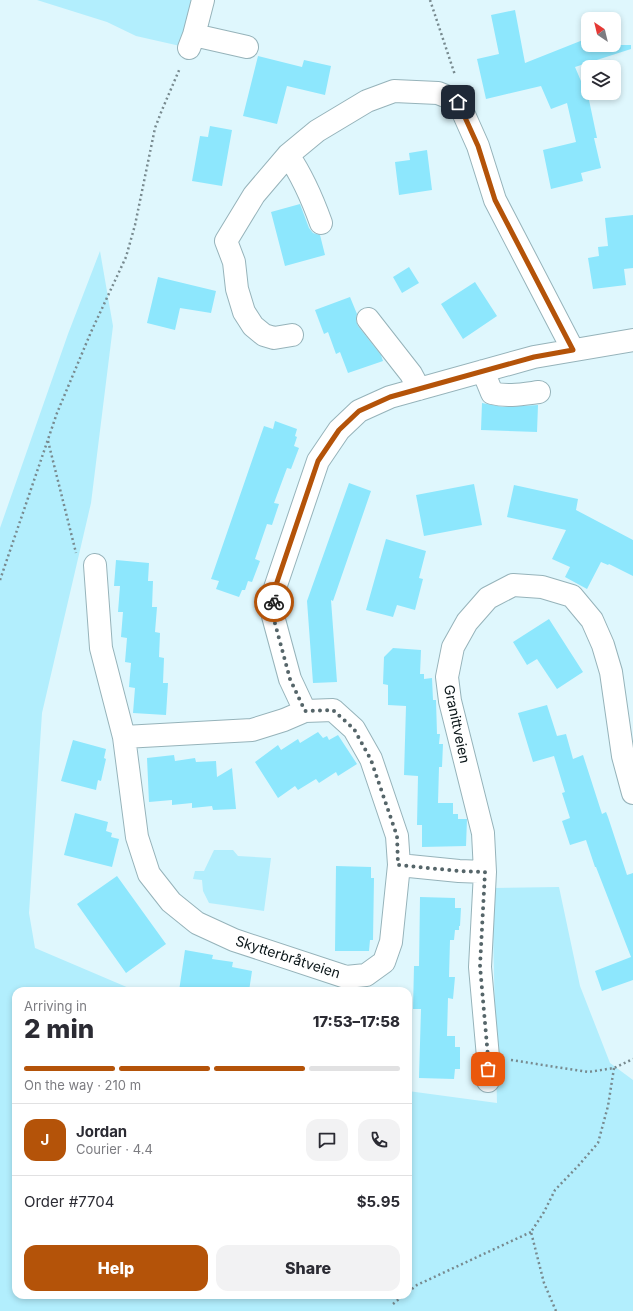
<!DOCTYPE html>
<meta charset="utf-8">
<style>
:root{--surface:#fff;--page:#f2f2f3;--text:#2b2b33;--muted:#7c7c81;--line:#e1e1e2;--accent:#b45309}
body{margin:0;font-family:Inter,sans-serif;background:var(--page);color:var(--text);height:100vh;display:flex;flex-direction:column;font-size:15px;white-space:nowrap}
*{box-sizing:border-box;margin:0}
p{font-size:13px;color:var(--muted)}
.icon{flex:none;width:22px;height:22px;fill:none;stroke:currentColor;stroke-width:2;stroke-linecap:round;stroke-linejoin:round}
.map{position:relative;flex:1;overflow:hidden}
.details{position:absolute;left:12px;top:987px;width:400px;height:312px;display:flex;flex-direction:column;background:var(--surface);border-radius:12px;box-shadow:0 2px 6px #0003}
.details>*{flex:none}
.needle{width:26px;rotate:325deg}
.fabs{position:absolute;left:581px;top:12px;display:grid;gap:8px}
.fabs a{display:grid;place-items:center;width:40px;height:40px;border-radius:8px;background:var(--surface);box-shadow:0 2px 6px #0003;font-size:20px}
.pin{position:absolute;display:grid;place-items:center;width:34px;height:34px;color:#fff;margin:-17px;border-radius:8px;box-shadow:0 2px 6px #0006}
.courier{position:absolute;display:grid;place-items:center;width:40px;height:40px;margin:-20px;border:3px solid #b45309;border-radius:50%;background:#fff;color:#222;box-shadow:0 1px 5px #0007}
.head em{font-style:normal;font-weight:800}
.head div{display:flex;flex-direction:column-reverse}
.head{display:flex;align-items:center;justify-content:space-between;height:68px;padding:0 12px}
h1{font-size:26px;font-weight:800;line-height:30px}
.bar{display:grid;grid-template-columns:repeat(4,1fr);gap:6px 4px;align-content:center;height:48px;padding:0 12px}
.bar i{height:5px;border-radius:3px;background:var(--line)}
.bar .on{background:var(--accent)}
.bar p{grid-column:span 4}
.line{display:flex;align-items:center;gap:10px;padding:0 12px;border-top:1px solid var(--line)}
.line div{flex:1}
.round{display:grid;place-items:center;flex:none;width:42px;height:42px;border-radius:12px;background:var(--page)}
.button{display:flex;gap:8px;margin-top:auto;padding:8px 12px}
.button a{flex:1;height:46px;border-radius:12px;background:var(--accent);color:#fff;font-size:16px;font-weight:800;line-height:46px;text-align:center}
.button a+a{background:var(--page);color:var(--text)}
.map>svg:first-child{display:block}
.green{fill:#b2eefd}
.building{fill:#8de7fd}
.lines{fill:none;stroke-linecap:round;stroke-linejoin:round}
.minor-casing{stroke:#96b3ba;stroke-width:24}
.path{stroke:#788a8f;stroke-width:2.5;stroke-dasharray:2 3;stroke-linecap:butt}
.minor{stroke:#fff;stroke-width:22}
.done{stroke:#556569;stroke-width:4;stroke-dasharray:0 7.2}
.route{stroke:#b45309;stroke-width:5}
.labels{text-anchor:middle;stroke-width:3;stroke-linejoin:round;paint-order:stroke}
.street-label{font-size:14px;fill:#0b1619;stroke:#fff}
</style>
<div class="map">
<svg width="633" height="1311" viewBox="0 0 633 1311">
<rect width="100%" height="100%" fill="#dff7fd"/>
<path class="green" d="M37,0H203L189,48L136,36L107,22Z
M100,251L113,326L91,503L42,713L29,913L35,948L136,991H16V1295H408V1091L497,1103L492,888L559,887L580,986L610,1063L633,1080V1311H0V528L68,334Z
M214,850H233L238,856L271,858L264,911L209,903L203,891L202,880L193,879L195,871H204Z"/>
<path class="building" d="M515,10L525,63L588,38V45H631V49L575,67L589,100L597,138H594L601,168L581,173L583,181L551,189L543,150L576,142L567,103L551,109L541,86L486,99L477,59L499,54L491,15Z
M258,56L302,67L304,60L331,66L325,95L287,86L277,124L243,116Z
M210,126L232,130L222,186L192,181L200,136L208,137Z
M427,150L432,190L399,195L395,162L410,160L409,153Z
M300,204L309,228L313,233L320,235L325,255L285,266L271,212Z
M633,215V268L624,269L626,285L593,289L588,258L599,256L598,247L608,246L605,218Z
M409,267L419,283L402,293L393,277Z
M158,277L216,291L211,313L180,308L175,330L147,323Z
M475,282L497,316L463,339L441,304Z
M350,297L357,314L356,320L358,326L381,355L383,361L348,373L340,352L336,354L328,332L324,334L315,310Z
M482,403L503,407L538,405L537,432L481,430Z
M275,421L297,429L295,436L297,437L294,446L299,448L291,469L287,468L274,503L279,504L272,525L267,524L255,559L260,561L252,582L248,581L245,590H242L239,597L216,589L219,581L211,579L264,426L273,429Z
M349,483L371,491L333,601L331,600L337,682L313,683L307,601Z
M474,484L482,525L424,536L416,495Z
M514,485L578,499L576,510L633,540V576L609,564L608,565L601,562L587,589L565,577L570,567L552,559L566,530L507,517Z
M386,539L426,551L419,578L423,579L415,610L397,605L393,617L366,610Z
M116,560L149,563L148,581H153L152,607H157L155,632L160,633L159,657L164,658L163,683H168L166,715L133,713L135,688L129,687L131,663L125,662L127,638L121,637L123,612H118L120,586H114Z
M549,619L583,672L557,689L537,659L527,665L513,642Z
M393,648L421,650L420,674H424V679L432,678L433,700H436L437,734H440L439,744H443L442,767H439L438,803H453V814H458V819H467L466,846L422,847V825H417L418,776L404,775L406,706L388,705V685L383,684L384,657Z
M547,705L557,736L566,734L573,759L583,755L602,814L606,812L608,817L627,875L633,873V980L602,991L595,971L631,957L596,867H595L586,840L570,845L562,821L570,818L562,793L565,792L554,756L533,762L518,713Z
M318,732L323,738L327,736L329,740L338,735L357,764L338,776L336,772L319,783L316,779L298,790L295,786L278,798L255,762L278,745L281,750L298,739L300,743Z
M73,740L106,749L104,758L106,759L101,781L98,780L96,790L61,781Z
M174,755L175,761L195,758L196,762L216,761L217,777L232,768L236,809L213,810L212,806L192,808V803L172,805V800L149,802L147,758Z
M75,813L108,822L106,831L112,833L111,837L119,839L112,867L64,855Z
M336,866L371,867V878H374L373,940H370L369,951H335Z
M117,876L166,944L126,973L77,904Z
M420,897L455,898V908H461L460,926H459V930H455L454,940H450L449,977H455L453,999L448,998L447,1036H455V1047H460V1069H455L454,1079L419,1078L421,1009H413L414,966H419Z
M185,950L213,955L212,959L233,962L232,967L252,971L249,991H179Z"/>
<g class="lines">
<defs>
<path id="minor" d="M194,35L247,47
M189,48L194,35L203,0
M288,155C303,177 312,198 321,223
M368,319L411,374L419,389
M292,335L274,338L264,335L253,326L244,312L237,289L234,262L226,241L254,195L288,155L317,131L367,101L394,91L438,93L458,101L478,146L495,200L573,350
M483,371L492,393C507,397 523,394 539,392
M95,565L101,648L124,737L137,837L149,874L171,902L197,923L234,940L346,977L366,975L384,962L391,942L399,865L397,836L371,759L354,729L333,710L305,711L284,720L252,730L124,737
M305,711L290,679L273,616L275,588L318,461L339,430L359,411L390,397L534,357L633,340
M399,865L459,871L485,872
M488,1081V1057L480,967L485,872L483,833L450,701L447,677L453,647L467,622L488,598L513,585L542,587L572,596L592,620L603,645L611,672L623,756L633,793"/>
</defs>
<use href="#minor" class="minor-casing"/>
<path class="path" d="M430,0L455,75
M48,441L76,553
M0,580L57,413L91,332L126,257L135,225L155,128L162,110L180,68
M511,1060L588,1072L614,1068L633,1059
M408,1292L417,1285L531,1232
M393,1304L404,1295
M556,1311L544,1283L531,1232L544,1212L555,1190L578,1166L598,1143L608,1106L614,1068"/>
<use href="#minor" class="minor"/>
</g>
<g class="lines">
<path class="done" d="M274,602L273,616L290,679L305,711L333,710L354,729L371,760L397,836L398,865L459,871L485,872L480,966L488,1057V1069"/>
<path class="route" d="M274,602L275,588L318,461L339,430L359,411L390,397L534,357L573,350L495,200L478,146L458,102"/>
</g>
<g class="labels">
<g class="street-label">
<text transform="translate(457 724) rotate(78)" y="5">Granittveien</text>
<text transform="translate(288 957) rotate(18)" y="5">Skytterbråtveien</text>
</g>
</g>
</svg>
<div class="fabs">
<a><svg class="needle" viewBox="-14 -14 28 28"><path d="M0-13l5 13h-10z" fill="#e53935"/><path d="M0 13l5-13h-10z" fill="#7c7c81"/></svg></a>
<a><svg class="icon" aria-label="layers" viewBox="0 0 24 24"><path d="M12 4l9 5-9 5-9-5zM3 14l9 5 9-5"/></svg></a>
</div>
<div class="pin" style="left:488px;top:1069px;background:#ea580c"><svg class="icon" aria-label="bag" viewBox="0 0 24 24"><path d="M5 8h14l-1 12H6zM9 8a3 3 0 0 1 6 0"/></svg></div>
<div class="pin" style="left:458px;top:102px;background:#1f2937"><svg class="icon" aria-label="home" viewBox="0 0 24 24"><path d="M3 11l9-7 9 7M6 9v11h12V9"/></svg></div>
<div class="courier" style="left:274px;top:602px"><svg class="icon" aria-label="bike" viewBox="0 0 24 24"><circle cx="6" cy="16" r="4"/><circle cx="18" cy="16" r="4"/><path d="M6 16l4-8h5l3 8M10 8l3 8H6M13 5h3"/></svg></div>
<section class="details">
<div class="head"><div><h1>2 min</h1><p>Arriving in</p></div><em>17:53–17:58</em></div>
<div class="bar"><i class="on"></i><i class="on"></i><i class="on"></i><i></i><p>On the way · 210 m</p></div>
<div class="line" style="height:72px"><b class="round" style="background:var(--accent);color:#fff">J</b><div><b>Jordan</b><p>Courier · 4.4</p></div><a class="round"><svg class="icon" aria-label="chat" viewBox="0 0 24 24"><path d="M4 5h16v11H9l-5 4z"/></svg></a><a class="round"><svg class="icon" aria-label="phone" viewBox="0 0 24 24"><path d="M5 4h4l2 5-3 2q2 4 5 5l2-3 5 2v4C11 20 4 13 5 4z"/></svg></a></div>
<div class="line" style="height:52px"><div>Order #7704</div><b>$5.95</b></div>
<div class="button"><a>Help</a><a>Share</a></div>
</section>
</div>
